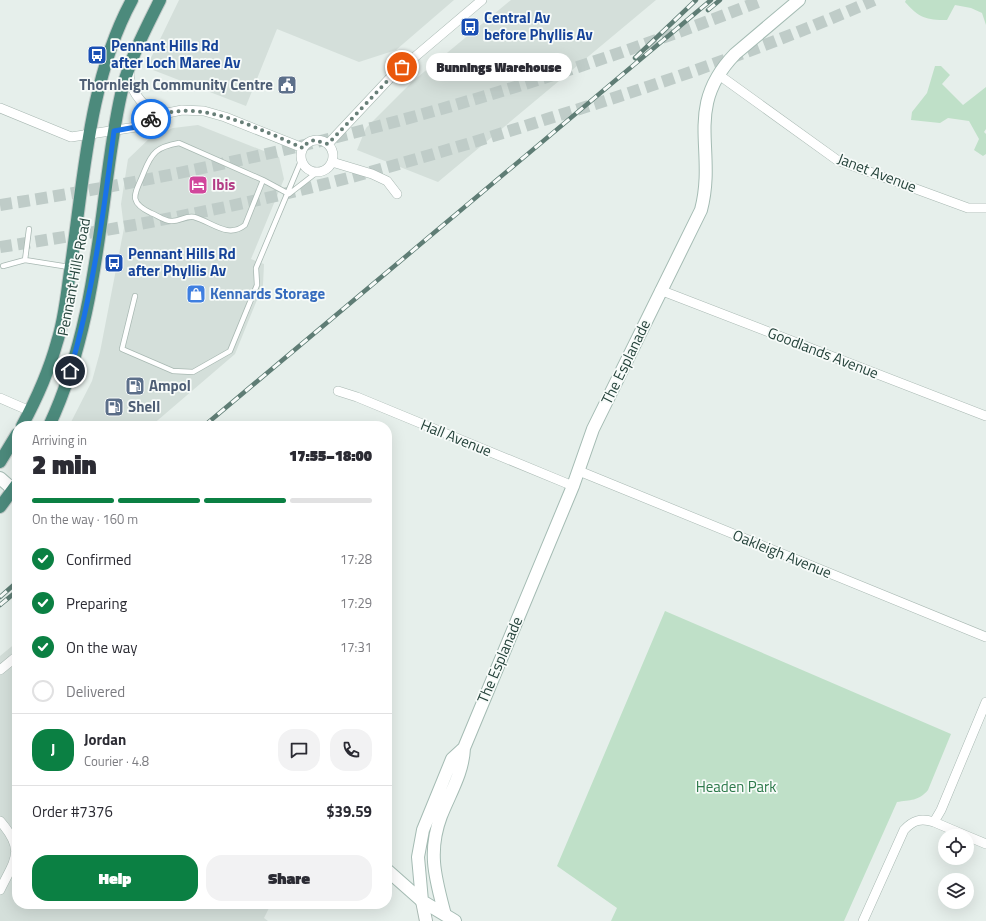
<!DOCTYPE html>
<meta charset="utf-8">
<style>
:root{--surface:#fff;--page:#f2f2f3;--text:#2b2b33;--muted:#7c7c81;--line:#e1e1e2;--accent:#0b8043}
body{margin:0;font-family:"Titillium Web",sans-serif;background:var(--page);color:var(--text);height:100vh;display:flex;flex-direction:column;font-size:15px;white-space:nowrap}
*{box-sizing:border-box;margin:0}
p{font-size:13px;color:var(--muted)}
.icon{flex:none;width:22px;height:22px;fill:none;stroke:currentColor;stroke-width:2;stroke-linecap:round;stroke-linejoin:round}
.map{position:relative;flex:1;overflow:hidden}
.drawer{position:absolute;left:12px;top:421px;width:380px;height:488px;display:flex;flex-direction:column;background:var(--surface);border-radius:16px;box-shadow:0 4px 16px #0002}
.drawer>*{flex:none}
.buttons{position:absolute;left:938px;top:829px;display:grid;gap:8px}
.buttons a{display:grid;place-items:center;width:36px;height:36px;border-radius:50%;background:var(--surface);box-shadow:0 4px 16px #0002;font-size:20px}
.pin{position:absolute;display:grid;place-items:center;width:34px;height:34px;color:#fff;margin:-17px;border:2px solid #fff;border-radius:50%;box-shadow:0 1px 4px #0007}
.courier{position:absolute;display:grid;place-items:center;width:40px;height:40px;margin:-20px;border:3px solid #1a73e8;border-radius:50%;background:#fff;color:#222;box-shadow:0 1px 5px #0007}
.bubble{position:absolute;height:28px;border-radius:14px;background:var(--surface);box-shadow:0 4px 16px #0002;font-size:13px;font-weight:800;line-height:28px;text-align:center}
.headline em{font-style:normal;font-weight:800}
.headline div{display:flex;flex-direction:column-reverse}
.headline{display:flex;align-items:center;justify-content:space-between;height:68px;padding:0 20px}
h1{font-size:26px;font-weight:800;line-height:30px}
.bar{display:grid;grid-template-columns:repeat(4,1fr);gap:6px 4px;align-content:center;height:48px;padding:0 20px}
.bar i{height:5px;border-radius:3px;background:var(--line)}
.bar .selected{background:var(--accent)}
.bar p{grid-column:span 4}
.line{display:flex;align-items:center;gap:10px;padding:0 20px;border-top:1px solid var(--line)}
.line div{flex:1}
.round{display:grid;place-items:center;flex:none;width:42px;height:42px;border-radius:16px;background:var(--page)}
ol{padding:0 20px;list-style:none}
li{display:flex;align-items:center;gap:12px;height:44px}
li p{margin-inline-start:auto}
li .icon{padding:4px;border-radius:50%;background:var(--accent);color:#fff;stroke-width:4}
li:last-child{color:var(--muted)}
li i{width:22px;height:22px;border:2px solid var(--line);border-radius:50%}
.primary-button{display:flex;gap:8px;margin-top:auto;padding:8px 20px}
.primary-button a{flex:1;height:46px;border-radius:16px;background:var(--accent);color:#fff;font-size:16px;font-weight:800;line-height:46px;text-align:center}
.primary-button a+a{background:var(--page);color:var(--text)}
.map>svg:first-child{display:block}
.built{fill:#d4dfda}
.green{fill:#bfe0c8}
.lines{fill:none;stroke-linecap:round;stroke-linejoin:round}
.motorway-tunnel{stroke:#bfccc8;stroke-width:12;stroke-dasharray:12 6;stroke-linecap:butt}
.service-casing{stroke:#a8b8b2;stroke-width:6}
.minor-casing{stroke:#a8b8b2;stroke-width:10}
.tertiary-casing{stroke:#a8b8b2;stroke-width:14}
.secondary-casing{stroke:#a4bbb3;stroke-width:14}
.trunk-casing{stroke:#c2cac8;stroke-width:14}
.service{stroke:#fff;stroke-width:4.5}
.minor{stroke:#fff;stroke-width:9}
.tertiary{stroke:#fff;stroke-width:12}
.secondary{stroke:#fff;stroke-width:12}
.trunk{stroke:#4c8a7c;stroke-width:12}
.rail-casing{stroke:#5f7d75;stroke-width:4.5}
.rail{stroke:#f7fbf9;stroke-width:3;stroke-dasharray:9;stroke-linecap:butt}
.done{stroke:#687f78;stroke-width:4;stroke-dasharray:0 7.2}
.route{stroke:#1a73e8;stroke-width:5}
.labels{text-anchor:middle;stroke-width:3.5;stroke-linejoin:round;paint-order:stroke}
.transit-label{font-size:15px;font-weight:bold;fill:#164399;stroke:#f7fbf9;text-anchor:start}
.service-label{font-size:15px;font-weight:bold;fill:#4e5e75;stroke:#f7fbf9;text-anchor:start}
.street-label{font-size:15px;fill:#24423a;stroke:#f7fbf9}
.hotel-label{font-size:15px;font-weight:bold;fill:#b23c85;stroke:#f7fbf9;text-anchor:start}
.shop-label{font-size:15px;font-weight:bold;fill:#366cbe;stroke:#f7fbf9;text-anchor:start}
.park-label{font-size:15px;fill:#2d7a4b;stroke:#f7fbf9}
</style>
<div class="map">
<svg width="986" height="921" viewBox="0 0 986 921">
<rect width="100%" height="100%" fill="#e6efeb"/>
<path class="built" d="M179,0H454L396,50L359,62L277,29L246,106L153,70L150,60Z
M511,0H656L438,182L357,150L366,128L413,81Z
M198,125L279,157L284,179L251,259L264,264L263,285L235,354L151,426H69L92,381L100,352L124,228L121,204L128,159L151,137L173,128Z
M17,642V904H271L264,918L268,921H0V656Z"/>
<path class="green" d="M906,0H986V25L982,13L971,8L955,5L947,20C926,20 919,18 905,2Z
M935,66H941L950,75L942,84L963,105L986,87V129L984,132L986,134V154L983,156L974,150L979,139L969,121L948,118L940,123L911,120L912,112L927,93Z
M665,611L951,734L928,790C919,801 910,800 897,802L844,921H611L617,908L557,866Z"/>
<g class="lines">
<path class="motorway-tunnel" d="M0,205C261,165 517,97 763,0
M0,247C120,229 241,207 359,175C422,158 485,139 547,119C658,85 768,47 874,0"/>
<defs>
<path id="service" d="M263,180L245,225C228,239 212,222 194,217C186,215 179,222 171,221C164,221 157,215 151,213C126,201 136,193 144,172C152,152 157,147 179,143L263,180L289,194
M289,194L316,173
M25,260L29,229
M3,266L25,260L69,267
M135,296L122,349L173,371L193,372L230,351L257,285L256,268L301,161"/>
<path id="minor" d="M129,71C129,91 142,105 158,115
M719,75L837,160L968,208H986
M0,108L71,137L136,127L158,115L182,110L204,111L225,117L303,148
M301 156a16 16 0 1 1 32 0a16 16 0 1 1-32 0Z
M328,144L390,78L482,0
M332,162L372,174L387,181L397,194
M660,290L986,416
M338,391L357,397L573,486
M0,398L30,411
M579,471L986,637
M0,670L17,656
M0,821C26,851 15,859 0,890
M934,822L967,836
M967,836L986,844
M863,921L904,830C913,820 921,818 934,822L941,810L986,702"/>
<path id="tertiary" d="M422,901L426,921"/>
<path id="secondary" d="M0,478L17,493
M387,870L422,901L455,921
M422,901L418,857L423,830L452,759L464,748
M445,915C436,880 427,853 441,816C450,793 463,773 464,748L573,486L593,429L701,210C717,149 683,108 735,54L799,0"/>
<path id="trunk" d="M22,426C36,400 49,371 57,342C65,318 67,290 71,265C84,177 89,79 132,0
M49,426C83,354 95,272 105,194C110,158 114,122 123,86C131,57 146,28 160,0
M0,462L17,434
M0,507L17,484"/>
</defs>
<use href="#service" class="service-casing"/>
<use href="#minor" class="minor-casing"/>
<use href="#tertiary" class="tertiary-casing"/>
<use href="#secondary" class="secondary-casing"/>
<use href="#trunk" class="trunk-casing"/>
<use href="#service" class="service"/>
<use href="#minor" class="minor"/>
<use href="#tertiary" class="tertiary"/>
<use href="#secondary" class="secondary"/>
<use href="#trunk" class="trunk"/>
<defs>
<path id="rail" d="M708,10L720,0
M635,58L696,0
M204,426L711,0
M0,597L17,582
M0,605L17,591"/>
</defs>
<use href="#rail" class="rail-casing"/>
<use href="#rail" class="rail"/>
</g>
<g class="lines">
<path class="done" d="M151,119C195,95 261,130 303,148L306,144L314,140L328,144L390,78L402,67"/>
<path class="route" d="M70,371C93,293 104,211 114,131L136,127L151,119"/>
</g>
<defs>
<symbol id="bus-square" viewBox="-11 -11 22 22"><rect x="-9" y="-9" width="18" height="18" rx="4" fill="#1a4fb4" stroke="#f7fbf9"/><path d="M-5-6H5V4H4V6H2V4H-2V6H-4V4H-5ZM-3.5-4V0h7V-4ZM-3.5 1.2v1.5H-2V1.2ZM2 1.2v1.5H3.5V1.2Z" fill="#fff"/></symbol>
<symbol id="civic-square" viewBox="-11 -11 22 22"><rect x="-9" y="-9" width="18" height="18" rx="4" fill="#5c6f8a" stroke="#f7fbf9"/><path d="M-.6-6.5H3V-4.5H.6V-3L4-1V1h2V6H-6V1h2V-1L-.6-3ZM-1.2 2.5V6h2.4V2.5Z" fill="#fff"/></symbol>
<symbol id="hotel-square" viewBox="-11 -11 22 22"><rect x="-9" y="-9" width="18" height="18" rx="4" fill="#d1479c" stroke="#f7fbf9"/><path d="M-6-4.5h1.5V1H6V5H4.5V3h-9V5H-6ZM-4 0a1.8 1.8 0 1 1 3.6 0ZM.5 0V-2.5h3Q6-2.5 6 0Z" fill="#fff"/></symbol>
<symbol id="shop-square" viewBox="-11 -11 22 22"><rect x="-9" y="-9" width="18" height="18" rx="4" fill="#3f7fe0" stroke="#f7fbf9"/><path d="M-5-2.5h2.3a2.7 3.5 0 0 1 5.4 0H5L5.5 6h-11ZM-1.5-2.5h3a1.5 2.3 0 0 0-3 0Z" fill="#fff"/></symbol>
<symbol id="fuel-square" viewBox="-11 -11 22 22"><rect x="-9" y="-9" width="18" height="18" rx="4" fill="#5c6f8a" stroke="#f7fbf9"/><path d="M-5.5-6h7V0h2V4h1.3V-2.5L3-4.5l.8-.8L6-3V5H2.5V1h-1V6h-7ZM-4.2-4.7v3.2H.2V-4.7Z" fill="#fff"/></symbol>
</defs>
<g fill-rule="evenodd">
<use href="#bus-square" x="459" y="16" width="22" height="22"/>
<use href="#bus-square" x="86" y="44" width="22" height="22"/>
<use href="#civic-square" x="276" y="74" width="22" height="22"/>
<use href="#hotel-square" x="187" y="174" width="22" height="22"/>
<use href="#bus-square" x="103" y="252" width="22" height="22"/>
<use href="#shop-square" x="185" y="283" width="22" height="22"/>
<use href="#fuel-square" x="124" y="375" width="22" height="22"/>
<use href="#fuel-square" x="103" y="396" width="22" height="22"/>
</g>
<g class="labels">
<g class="transit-label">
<text x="484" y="23">Central Av<tspan x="484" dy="17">before Phyllis Av</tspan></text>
<text x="111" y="51">Pennant Hills Rd<tspan x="111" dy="17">after Loch Maree Av</tspan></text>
<text x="128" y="259">Pennant Hills Rd<tspan x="128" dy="17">after Phyllis Av</tspan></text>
</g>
<g class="service-label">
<text x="273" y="90" text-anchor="end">Thornleigh Community Centre</text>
<text x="149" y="391">Ampol</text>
<text x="128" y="412">Shell</text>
</g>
<g class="street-label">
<text transform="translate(877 173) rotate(21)" y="5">Janet Avenue</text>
<text transform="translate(74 277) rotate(-79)" y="5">Pennant Hills Road</text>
<text transform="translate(823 353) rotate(21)" y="5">Goodlands Avenue</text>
<text transform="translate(626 362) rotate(-64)" y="5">The Esplanade</text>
<text transform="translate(456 438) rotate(22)" y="5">Hall Avenue</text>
<text transform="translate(782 554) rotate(22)" y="5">Oakleigh Avenue</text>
<text transform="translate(500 660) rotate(-67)" y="5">The Esplanade</text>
</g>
<g class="hotel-label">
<text x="212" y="190">Ibis</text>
</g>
<g class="shop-label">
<text x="210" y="299">Kennards Storage</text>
</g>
<g class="park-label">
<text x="736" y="792">Headen Park</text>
</g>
</g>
</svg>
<div class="buttons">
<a><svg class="icon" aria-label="locate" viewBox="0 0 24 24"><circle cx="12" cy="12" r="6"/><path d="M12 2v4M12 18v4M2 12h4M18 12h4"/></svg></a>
<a><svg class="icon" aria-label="layers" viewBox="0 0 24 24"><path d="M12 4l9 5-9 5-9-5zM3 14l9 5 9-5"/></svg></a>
</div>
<div class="pin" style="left:402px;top:67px;background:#ea580c"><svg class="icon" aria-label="bag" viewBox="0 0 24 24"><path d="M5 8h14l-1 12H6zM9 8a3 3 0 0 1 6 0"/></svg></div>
<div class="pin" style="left:70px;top:371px;background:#1f2937"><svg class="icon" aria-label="home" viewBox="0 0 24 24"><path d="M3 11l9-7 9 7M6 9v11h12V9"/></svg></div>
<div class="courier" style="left:151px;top:119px"><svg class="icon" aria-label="bike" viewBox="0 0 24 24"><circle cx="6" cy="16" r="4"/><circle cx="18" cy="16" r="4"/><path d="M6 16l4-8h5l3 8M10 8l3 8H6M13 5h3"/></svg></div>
<div class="bubble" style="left:426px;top:53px;width:146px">Bunnings Warehouse</div>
<section class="drawer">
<div class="headline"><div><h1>2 min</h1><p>Arriving in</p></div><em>17:55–18:00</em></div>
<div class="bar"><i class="selected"></i><i class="selected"></i><i class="selected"></i><i></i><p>On the way · 160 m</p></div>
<ol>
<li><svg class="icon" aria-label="check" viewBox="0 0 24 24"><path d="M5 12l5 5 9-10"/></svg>Confirmed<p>17:28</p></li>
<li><svg class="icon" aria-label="check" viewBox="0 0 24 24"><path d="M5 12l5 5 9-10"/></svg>Preparing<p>17:29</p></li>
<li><svg class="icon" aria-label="check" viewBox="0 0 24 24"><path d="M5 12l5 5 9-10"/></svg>On the way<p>17:31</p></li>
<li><i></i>Delivered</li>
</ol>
<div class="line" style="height:72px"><b class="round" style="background:var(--accent);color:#fff">J</b><div><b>Jordan</b><p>Courier · 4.8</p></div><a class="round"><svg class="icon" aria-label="chat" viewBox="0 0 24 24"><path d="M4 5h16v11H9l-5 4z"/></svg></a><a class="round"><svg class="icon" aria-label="phone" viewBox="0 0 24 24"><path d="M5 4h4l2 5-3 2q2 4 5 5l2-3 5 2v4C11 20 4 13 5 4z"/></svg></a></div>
<div class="line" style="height:52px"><div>Order #7376</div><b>$39.59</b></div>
<div class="primary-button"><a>Help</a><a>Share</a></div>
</section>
</div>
